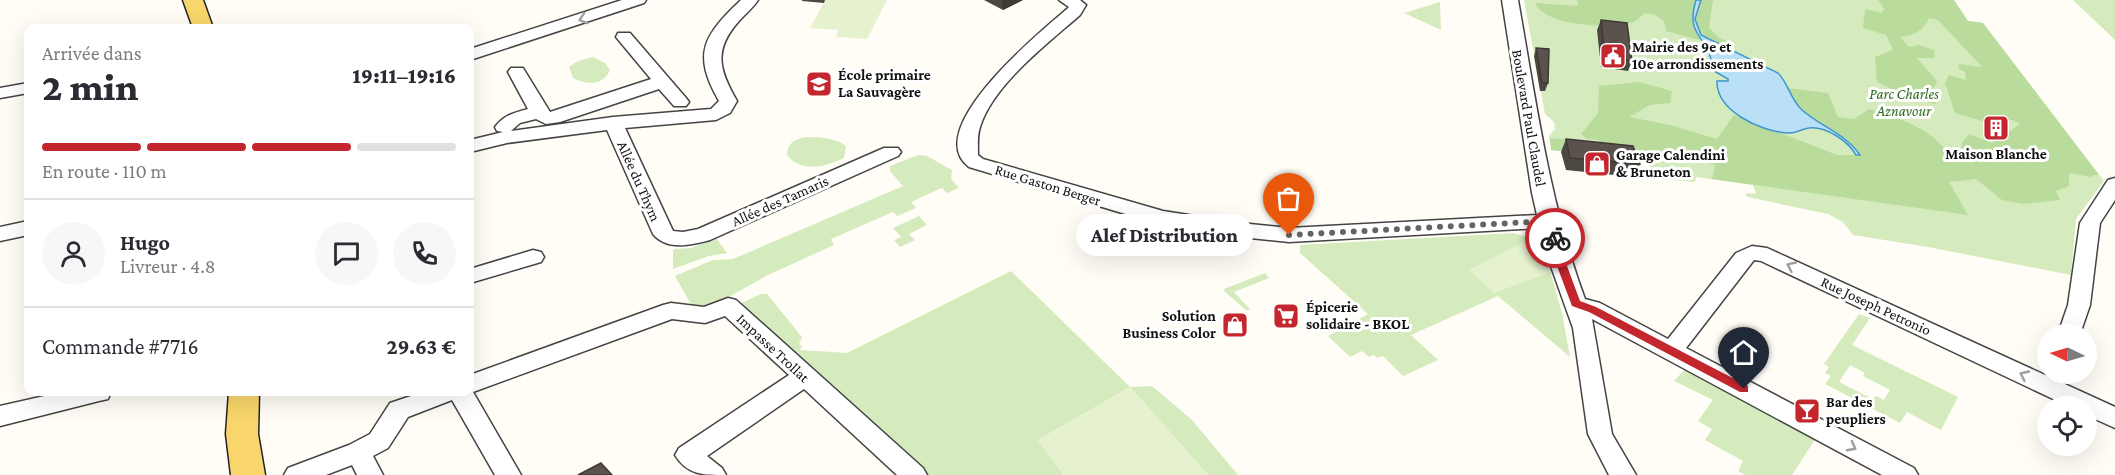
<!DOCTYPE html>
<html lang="fr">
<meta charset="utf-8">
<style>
:root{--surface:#fff;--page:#f7f7f7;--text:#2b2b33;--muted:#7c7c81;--line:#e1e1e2;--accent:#c4262e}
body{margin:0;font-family:"Crimson Pro",serif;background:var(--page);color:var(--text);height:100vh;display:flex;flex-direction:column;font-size:22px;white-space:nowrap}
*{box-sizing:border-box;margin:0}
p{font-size:20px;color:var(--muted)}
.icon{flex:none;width:33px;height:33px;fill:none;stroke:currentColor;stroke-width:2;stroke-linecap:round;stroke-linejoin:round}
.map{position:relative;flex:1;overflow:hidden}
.panel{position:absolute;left:24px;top:24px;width:450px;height:372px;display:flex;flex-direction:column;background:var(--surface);border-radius:12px;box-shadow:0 6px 24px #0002}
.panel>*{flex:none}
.needle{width:39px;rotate:275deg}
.controls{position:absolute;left:2037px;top:324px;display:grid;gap:12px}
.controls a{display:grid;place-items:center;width:60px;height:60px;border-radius:50%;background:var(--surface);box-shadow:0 6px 24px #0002;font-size:30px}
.pin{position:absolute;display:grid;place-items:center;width:51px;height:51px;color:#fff;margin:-62px -26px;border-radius:50% 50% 50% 0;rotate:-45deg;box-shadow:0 0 6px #0007}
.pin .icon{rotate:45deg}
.courier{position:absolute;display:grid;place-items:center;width:60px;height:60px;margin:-30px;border:4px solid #c4262e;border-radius:50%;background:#fff;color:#222;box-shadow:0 2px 8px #0007}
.bubble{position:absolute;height:42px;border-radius:21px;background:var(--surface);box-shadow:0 6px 24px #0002;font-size:20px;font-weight:800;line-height:42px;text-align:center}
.headline em{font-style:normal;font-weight:800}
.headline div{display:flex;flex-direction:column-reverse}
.headline{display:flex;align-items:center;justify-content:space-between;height:102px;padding:0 18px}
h1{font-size:39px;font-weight:800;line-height:45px}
.bar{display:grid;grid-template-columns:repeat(4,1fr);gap:9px 6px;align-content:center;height:72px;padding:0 18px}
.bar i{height:8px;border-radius:4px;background:var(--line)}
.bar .on{background:var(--accent)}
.bar p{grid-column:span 4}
.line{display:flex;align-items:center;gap:15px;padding:0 18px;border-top:2px solid var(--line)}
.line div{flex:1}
.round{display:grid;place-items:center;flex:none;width:63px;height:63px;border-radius:32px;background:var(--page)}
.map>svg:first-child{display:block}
.green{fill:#d5ebbd;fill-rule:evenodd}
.forest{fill:#b9dc9c}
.pitch{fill:#e6f2cf}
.water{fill:#b9e0f7;stroke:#3f96cf;stroke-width:1.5}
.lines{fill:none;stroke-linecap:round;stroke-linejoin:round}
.minor-casing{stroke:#444;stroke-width:3}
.major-casing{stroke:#222;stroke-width:3}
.minor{fill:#fff;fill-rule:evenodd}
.major{fill:#f9d66b;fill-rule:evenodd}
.wall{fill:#4d4742}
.shaded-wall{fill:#3f3936}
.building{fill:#5a524d;stroke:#3f3936;stroke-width:1.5}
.oneway{stroke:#a0a0a0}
.route{fill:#c4262e}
.done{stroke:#646461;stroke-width:6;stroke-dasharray:0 10.8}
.labels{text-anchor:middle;stroke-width:6;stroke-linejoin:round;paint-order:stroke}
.poi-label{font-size:15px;font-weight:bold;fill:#111;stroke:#fff;text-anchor:start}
.park-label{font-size:15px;font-style:italic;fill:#2f6b1f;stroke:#fff}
.street-label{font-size:15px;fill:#111;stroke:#fff}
</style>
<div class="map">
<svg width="2115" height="475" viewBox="0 0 2115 475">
<rect width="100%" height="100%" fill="#fffdf5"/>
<path class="green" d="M1524,0H1954L1968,21L1983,23L2104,181L2076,219L2071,275L1928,247L1853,235L1843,222L1828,214L1748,197L1745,195L1747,193L1756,194L1753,185L1696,177L1695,182L1654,178L1648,160L1551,150L1549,136L1555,129L1554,122L1545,114Z
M2073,0H2115V40Z
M1440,2L1441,30L1404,13Z
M593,57L605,63L610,70C603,86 587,85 573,78L569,67L578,61Z
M806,137C820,137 836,138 846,146L844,158C826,167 801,173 787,155C788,142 794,140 806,137Z
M918,155L927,156L952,170L951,179L959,188L947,193L942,188L911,202L916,208L897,216L893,212L831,239L834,245L768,275L702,312L694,310L675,276L713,260L733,259L903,186L890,171V166Z
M919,216L927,225L909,234L915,240L900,247L894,240L901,237L893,228Z
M1513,233C1527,236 1537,241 1545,253L1562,313L1570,357L1498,296L1411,335L1438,360L1403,376L1383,356L1377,358L1374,355L1369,357L1362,351L1350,357L1328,336L1368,314L1300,253V245Z
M716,238L727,253L709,256L673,269V251L675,249L691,248Z
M1011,271L1130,387L1152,386L1192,420L1238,475H1208L1130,387L1038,440L1064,475H920L735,306L761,294H767L802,337L799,344L802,346L800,350L847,353Z
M1265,273L1269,278L1234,292L1250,309L1247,311L1225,292L1224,289Z
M1859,314L1870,318L1852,345L1958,397L1941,430L1907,412L1900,423L1825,384L1831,376L1825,373L1829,367L1824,364ZM1850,365L1865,373L1863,376L1890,390L1884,400L1876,396L1873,399L1839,382Z
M1685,369L1816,438L1792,475H1745L1738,471L1743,461L1705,440L1712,429L1698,421L1713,400L1674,381Z"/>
<path class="forest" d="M1577,0H1713L1709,28L1719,38L1731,43L1725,47L1666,31L1664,21L1655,15L1645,13C1641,16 1638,20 1634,22C1612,29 1545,27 1535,3L1578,6Z
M1878,0H1954L1968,21L1983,23L2099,175H2093L2091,177L2069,173V186L2056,191L2060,200L2023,204L2002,200L1976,179L1949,182L1968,215L1712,179L1715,165L1708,163V160L1698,157L1696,160L1687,157L1649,160L1551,150L1550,138L1599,143L1598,140L1587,139L1581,134L1598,113L1599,86L1639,82L1672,91L1670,103L1650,105L1629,117L1670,125L1717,139L1734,115L1837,155H1859C1842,125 1799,122 1787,88L1828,93L1838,117L1854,119L1869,109C1897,117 1935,129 1950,157H1960L1962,143L1969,134L1992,143L2020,124L2012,120L1982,121L1955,113L1945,83L1949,75L1966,80L1965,72L1958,68L1959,64L1982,67L1938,20L1929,18C1924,30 1913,36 1900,37L1909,47L1919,45L1934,50L1935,58H1917L1937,81L1933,90L1941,98L1935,104L1909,98L1877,82L1875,57L1893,50L1886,35L1863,28L1865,9L1882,13L1884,8Z"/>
<path class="pitch" d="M825,0H887L867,39L836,37L838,30L810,28Z
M1530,239C1543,248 1546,257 1551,272L1494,293L1469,270Z
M1130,387L1208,475H1064L1038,440Z"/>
<path class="water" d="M1696,0H1701L1695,19L1701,35L1778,73C1788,83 1790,98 1801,109C1819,126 1845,133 1860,155H1856C1848,141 1826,126 1809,128C1801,129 1796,134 1787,133C1760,131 1716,111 1717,81H1728V79L1714,71C1711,64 1711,54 1707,48C1694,30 1689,23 1696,0Z"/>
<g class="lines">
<defs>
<path id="minor" d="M622,0H646L644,3L470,60V49Z
M741,0H758C753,8 745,14 739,21C713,50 719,70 737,101L730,113L716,120L625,128L673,231L683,232L698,229L884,148H898L901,152L898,156L710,240C691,245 667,251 653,234L607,130L507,143L470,152V140L503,132L497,131L495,127C504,115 514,113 528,109L508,72L511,68H523L550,112L651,79L616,37L618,33H630L686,98L689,102L686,106H674L659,89L560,122L546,124L536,119L520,123L511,131L613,117L711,109L719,101C692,54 703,36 741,0Z
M1059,0H1080L1086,5L1080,15C1047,44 993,85 980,127C977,136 978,146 978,155L983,159L1163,211L1240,223L1289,228L1537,215L1532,193L1502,0H1518C1536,101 1549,202 1585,299L1600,303L1668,339L1736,253L1752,246L1767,248L2115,407V428L2086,415V406H2068L1761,261L1754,260L1686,348L1914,468L1918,475H1882L1592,319L1612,434L1636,475H1609L1588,434L1573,328L1548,258L1541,228L1289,242L1240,237L1162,225L969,167C920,130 1040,32 1067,9L1069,7Z
M28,83V93L0,98V88Z
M2115,178V200L2100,223L2090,305L2080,334H2058L2068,305L2080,223L2108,180Z
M28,221V235L0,241V227Z
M533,250L541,252L544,257L541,262L470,283V269Z
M728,298L736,300L923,468L927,475H897L804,389L707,456L722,468L726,475C703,475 687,475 675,455L679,448L789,375L725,316L705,323L672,319L473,392L521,475H495L452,400L408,417L388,448L373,456L383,475H357L352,465L326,475H284L288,468L349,445L370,434L390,403L423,392H470V375L663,305L671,303L704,307Z
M62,392H111L108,399L99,401L0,426V406Z"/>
<path id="major" d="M183,0H203L213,28H193Z
M229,392H259L258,434L265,475H231L226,434Z"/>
</defs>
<use href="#minor" class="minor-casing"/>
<use href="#major" class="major-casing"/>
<use href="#minor" class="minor"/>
<use href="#major" class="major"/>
</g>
<path class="wall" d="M802,0H825L824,3L802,1Z
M984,0H1023L1003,10Z
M1601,20L1632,61L1628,71L1601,67L1597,30Z
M1536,48L1548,83L1545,91H1540L1534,56Z
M1566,139L1640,164L1634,177L1566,170L1561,152Z"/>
<path class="shaded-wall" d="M1002,0H1023L1003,10Z"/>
<path class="building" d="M1601,20L1627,23L1632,61L1605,56Z
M1536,48L1549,49L1548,83H1542Z
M1566,139L1633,146L1640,164L1570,158Z
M601,463L612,475H578Z"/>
<defs><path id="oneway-chevron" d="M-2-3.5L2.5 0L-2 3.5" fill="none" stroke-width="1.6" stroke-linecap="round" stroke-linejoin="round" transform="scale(1.5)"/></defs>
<g class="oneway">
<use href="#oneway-chevron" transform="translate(583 19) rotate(162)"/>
<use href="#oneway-chevron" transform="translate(1791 266) rotate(-155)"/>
<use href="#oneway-chevron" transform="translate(2024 375) rotate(-155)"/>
<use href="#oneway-chevron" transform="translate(1852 447) rotate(28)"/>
</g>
<path class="route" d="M1555,235L1560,238L1564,258L1580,301L1596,307L1748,386V392H1740L1589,312L1572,306L1554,258L1550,238Z"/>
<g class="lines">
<path class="done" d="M1289,235L1549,221L1555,238"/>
</g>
<defs>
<symbol id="civic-square" viewBox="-11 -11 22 22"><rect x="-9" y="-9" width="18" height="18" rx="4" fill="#c4262e" stroke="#fff"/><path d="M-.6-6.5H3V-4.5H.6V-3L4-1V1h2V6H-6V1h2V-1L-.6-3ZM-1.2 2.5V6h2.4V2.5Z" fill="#fff"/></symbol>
<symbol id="school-square" viewBox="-11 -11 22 22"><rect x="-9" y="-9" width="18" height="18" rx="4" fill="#c4262e" stroke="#fff"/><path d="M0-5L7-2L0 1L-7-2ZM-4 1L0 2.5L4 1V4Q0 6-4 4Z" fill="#fff"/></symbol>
<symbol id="building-square" viewBox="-11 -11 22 22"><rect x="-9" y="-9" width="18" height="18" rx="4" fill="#c4262e" stroke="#fff"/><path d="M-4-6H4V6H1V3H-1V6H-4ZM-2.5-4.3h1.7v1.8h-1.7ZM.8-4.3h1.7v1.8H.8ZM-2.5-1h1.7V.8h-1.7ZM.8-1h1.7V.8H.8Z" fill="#fff"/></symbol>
<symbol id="shop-square" viewBox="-11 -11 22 22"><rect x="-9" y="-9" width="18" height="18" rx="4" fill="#c4262e" stroke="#fff"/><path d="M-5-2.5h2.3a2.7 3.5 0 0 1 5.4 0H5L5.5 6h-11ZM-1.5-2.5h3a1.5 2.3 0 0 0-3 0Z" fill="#fff"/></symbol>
<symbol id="supermarket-square" viewBox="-11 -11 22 22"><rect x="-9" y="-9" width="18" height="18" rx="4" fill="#c4262e" stroke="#fff"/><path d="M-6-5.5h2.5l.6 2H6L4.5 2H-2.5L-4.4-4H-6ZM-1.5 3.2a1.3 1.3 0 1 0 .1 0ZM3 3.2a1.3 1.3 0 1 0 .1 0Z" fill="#fff"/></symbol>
<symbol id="bar-square" viewBox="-11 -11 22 22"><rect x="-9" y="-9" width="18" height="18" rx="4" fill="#c4262e" stroke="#fff"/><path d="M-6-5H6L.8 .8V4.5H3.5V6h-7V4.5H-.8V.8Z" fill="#fff"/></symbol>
</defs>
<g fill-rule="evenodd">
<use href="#civic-square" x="1598" y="41" width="30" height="30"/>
<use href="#school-square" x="804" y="69" width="30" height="30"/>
<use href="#building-square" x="1981" y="113" width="30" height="30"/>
<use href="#shop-square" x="1582" y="149" width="30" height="30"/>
<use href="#supermarket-square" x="1271" y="301" width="30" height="30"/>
<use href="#shop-square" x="1220" y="310" width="30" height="30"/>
<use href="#bar-square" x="1792" y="396" width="30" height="30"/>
</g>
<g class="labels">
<g class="poi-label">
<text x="1632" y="52">Mairie des 9e et<tspan x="1632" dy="17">10e arrondissements</tspan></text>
<text x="838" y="80">École primaire<tspan x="838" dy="17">La Sauvagère</tspan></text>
<text x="1996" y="159" text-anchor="middle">Maison Blanche</text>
<text x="1616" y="160">Garage Calendini<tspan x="1616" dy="17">&amp; Bruneton</tspan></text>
<text x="1306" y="312">Épicerie<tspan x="1306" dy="17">solidaire - BKOL</tspan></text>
<text x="1216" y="321" text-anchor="end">Solution<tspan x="1216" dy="17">Business Color</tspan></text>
<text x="1826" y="407">Bar des<tspan x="1826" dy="17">peupliers</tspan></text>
</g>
<g class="park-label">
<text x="1904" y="99">Parc Charles<tspan x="1904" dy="17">Aznavour</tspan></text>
</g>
<g class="street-label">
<text transform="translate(1529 118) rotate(80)" y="5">Boulevard Paul Claudel</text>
<text transform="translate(639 181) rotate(66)" y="5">Allée du Thym</text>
<text transform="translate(1048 185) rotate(17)" y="5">Rue Gaston Berger</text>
<text transform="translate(780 201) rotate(-24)" y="5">Allée des Tamaris</text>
<text transform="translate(1876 306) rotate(25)" y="5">Rue Joseph Petronio</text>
<text transform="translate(773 348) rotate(43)" y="5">Impasse Trollat</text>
</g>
</g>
</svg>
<div class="controls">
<a><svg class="needle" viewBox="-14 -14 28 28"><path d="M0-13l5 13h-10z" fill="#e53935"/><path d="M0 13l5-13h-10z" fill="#7c7c81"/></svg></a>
<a><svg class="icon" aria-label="locate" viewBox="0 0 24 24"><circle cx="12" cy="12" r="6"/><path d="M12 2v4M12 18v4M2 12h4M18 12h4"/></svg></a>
</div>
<div class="pin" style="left:1289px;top:235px;background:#ea580c"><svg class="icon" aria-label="bag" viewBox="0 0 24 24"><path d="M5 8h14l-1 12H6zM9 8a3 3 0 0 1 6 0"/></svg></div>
<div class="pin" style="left:1744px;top:389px;background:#1f2937"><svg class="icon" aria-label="home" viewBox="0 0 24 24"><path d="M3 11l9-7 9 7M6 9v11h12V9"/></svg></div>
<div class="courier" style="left:1555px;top:238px"><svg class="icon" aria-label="bike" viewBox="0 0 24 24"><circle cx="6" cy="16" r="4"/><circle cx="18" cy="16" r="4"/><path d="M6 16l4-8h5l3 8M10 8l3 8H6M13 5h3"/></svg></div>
<div class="bubble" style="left:1076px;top:214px;width:177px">Alef Distribution</div>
<section class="panel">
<div class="headline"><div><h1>2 min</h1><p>Arrivée dans</p></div><em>19:11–19:16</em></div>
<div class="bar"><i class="on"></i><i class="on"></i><i class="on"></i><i></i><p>En route · 110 m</p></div>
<div class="line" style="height:108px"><a class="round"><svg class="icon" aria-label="person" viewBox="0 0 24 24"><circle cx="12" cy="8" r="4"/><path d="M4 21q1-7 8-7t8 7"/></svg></a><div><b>Hugo</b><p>Livreur · 4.8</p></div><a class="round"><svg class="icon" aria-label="chat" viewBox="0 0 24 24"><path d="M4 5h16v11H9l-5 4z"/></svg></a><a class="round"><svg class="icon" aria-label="phone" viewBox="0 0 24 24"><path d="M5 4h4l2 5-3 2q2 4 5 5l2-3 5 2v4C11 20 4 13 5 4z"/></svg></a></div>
<div class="line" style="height:78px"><div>Commande #7716</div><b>29.63 €</b></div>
</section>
</div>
